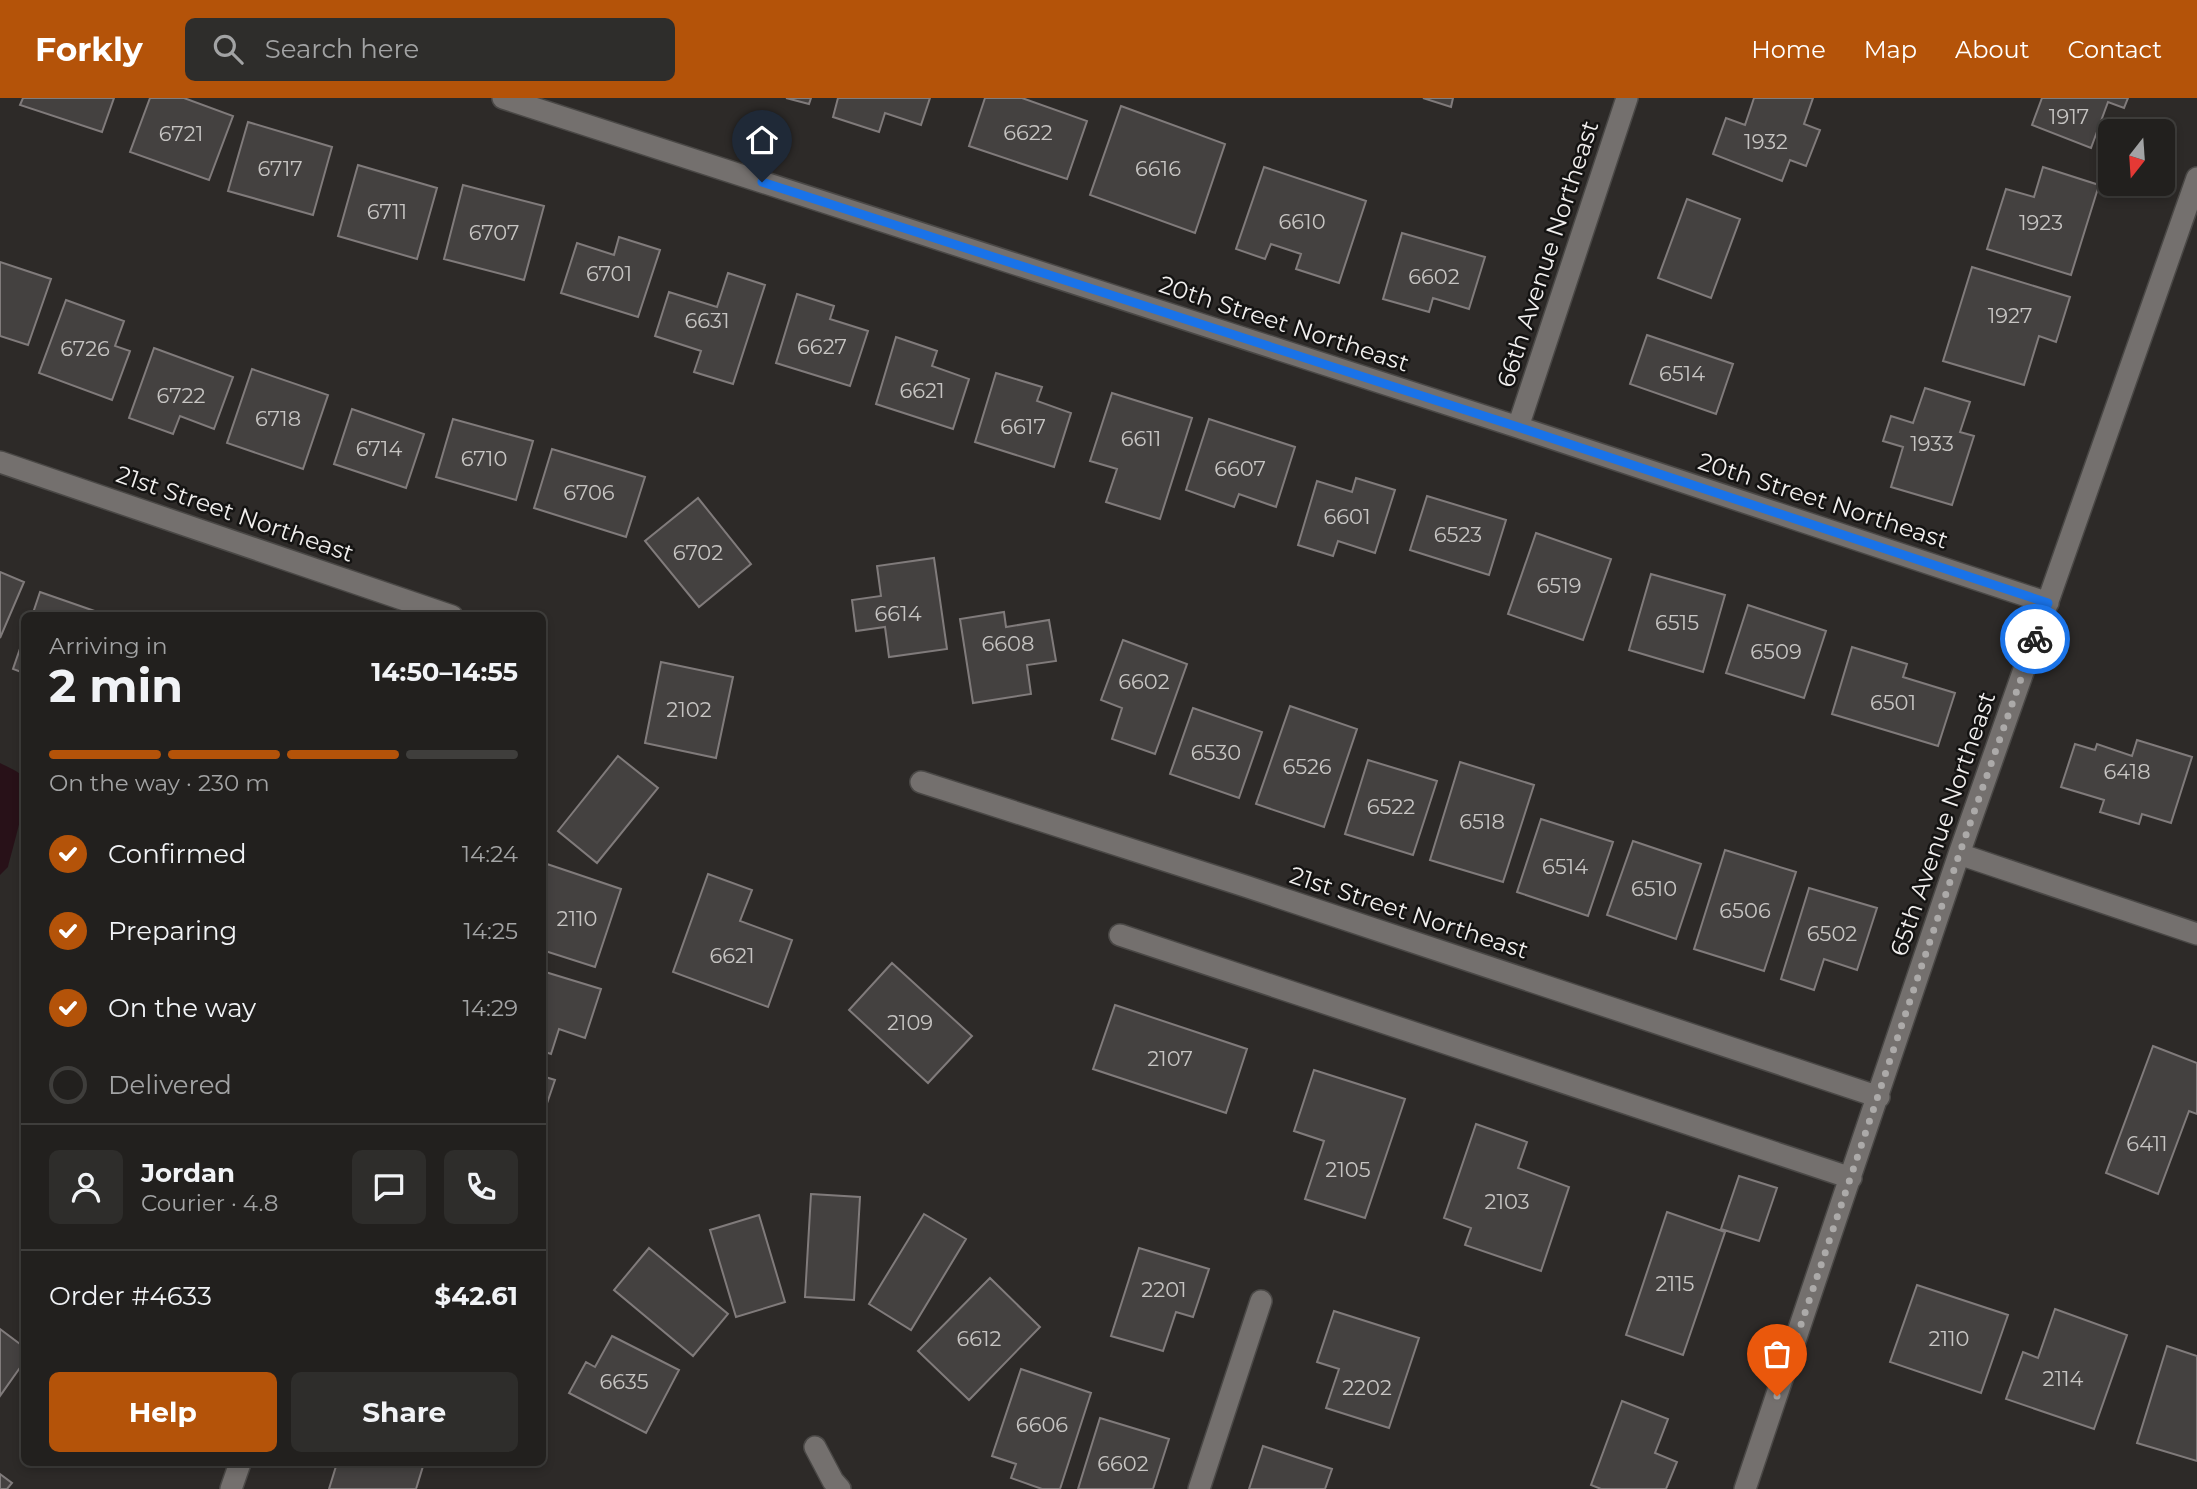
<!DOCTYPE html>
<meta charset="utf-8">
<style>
:root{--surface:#22201e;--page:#2e2d2b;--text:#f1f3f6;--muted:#a2a3a4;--line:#3f3e3c;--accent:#b45309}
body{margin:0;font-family:Montserrat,sans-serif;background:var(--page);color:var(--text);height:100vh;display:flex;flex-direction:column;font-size:26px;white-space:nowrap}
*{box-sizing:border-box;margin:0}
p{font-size:23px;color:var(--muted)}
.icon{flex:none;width:38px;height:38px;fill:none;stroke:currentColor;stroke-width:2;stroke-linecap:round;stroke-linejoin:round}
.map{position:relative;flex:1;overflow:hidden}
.side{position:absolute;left:21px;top:514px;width:525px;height:854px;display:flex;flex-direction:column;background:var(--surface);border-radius:10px;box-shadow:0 4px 10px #0003,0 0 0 2px var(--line)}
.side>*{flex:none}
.needle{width:46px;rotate:197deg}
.buttons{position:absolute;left:2098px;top:21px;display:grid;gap:14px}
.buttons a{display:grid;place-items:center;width:77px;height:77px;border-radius:10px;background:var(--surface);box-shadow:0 4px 10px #0003,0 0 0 2px var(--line);font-size:35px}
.pin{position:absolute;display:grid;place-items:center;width:60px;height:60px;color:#fff;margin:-72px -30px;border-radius:50% 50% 50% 0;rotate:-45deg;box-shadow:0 0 7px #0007}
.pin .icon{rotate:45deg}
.courier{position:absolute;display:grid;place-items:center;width:70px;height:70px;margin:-35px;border:5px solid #1a73e8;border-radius:50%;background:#fff;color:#222;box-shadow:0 2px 9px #0007}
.summary em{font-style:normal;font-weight:700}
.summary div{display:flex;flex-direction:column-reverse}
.summary{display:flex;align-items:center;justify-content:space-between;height:119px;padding:0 28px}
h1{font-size:46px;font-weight:700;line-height:52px}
.bar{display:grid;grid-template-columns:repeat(4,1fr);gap:10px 7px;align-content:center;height:84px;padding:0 28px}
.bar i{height:9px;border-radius:5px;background:var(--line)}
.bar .current{background:var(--accent)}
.bar p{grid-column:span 4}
.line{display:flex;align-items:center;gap:18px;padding:0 28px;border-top:2px solid var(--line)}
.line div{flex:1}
.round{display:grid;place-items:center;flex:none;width:74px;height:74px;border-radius:10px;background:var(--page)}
ol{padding:0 28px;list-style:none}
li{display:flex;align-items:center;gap:21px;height:77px}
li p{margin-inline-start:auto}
li .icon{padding:7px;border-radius:50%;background:var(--accent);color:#fff;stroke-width:4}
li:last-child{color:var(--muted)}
li i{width:38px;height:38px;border:4px solid var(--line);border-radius:50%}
.action{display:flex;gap:14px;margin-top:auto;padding:14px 28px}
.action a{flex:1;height:80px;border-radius:10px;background:var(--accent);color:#fff;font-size:28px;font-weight:700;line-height:80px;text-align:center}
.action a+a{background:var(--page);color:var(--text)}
header{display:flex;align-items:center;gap:42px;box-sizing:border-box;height:98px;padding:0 35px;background:var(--accent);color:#fff}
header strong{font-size:33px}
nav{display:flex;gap:38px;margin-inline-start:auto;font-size:24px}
.search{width:490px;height:63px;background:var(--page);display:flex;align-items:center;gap:18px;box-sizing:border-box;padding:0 24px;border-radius:10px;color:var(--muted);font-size:26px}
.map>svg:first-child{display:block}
.water{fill:#281118}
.building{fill:#444140;stroke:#807b7b;stroke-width:2}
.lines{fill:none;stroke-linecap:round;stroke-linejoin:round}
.minor-casing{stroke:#4a4846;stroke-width:24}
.minor{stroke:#74706e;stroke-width:21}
.done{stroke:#acaaa9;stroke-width:7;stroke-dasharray:0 12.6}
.route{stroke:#1a73e8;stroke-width:9}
.labels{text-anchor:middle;stroke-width:5;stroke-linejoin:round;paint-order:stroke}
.number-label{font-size:21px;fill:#c6c4c2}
.street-label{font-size:24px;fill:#f1efee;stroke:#141312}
</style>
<header>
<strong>Forkly</strong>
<div class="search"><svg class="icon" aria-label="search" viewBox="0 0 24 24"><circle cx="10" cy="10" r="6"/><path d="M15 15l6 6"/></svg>Search here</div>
<nav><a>Home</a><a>Map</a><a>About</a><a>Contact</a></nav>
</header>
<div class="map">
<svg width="2197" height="1391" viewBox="0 0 2197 1391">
<rect width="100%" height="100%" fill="#2d2a28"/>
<path class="water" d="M0,665C7,669 20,673 23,680C30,695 12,752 8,769L0,777Z"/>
<path class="building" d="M23,0H114L102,34L20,7Z
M150,0H184L233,18L209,82L130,54Z
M786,0H811L809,6Z
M838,0H930L921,27L885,15L879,34L833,19Z
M985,0H1022L1087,23L1067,81L969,48Z
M1423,0H1453L1451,9Z
M1754,0H1813L1804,26L1820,32L1806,68L1790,62L1782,83L1713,56L1726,20L1745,27Z
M2042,0H2128L2124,10L2108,4L2091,50L2032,27Z
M1121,8L1225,46L1195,135L1090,97Z
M248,24L332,49L313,117L228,93Z
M358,67L437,90L417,161L338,138Z
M1264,69L1366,103L1339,185L1296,171L1301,156L1271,146L1265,161L1236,151Z
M2043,69L2099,87L2071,177L1987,151L2006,91L2034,99Z
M463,87L544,108L524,182L444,161Z
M1687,101L1740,121L1711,200L1658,180Z
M1402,135L1485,159L1469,211L1433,200L1429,214L1383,201Z
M619,139L660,152L638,219L561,195L577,145L614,157Z
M0,164L51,181L28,247L0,238Z
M1972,169L2070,199L2056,244L2039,238L2024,287L1943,263Z
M728,175L765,187L733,286L694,274L701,253L655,238L669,194L717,209Z
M797,196L834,208L830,221L868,233L850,288L776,265Z
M66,202L124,223L115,248L130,253L112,302L39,275Z
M1647,237L1733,266L1716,316L1630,286Z
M896,239L937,253L932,268L969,281L953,331L876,306Z
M154,250L233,279L214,331L180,318L173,336L129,320Z
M252,271L328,297L303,371L227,345Z
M996,275L1042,289L1037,303L1071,315L1054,369L975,344Z
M1925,290L1970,304L1960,334L1974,338L1952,407L1891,389L1903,349L1883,343L1891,318L1913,325Z
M1112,295L1192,320L1160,421L1106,404L1117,371L1090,363Z
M352,311L424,336L406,390L334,366Z
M453,321L533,343L516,402L436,379Z
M1209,321L1295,349L1276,409L1239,396L1234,409L1186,392Z
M552,351L645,379L626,439L534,410Z
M1356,380L1395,392L1375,455L1338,443L1333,458L1298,447L1317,383L1352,394Z
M1427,398L1506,422L1489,477L1410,452Z
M698,400L751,466L699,509L645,443Z
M1536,435L1611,461L1583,542L1508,516Z
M934,460L947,551L889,559L885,529L856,533L852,502L881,498L877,468Z
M0,474L24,484L0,540Z
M1651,476L1725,497L1703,574L1629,552Z
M40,494L109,518H32Z
M1748,507L1826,533L1804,600L1726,575Z
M1004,514L1006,529L1049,522L1056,563L1027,567L1031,596L973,605L960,521Z
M24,539V575L13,571Z
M1123,542L1187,566L1155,656L1112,641L1122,610L1101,602Z
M1852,549L1907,566L1903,579L1955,595L1938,648L1832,616Z
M661,564L733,579L716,660L645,645Z
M1290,608L1357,631L1324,729L1256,706Z
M1193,610L1262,634L1239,700L1170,676Z
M2137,642L2192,659L2171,725L2142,716L2139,726L2100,714L2104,702L2061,689L2075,646L2095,652L2097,646L2132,658Z
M618,658L658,690L597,765L558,733Z
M1368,662L1437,683L1413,757L1345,736Z
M1460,664L1534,687L1503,784L1430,762Z
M1541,721L1613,744L1588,818L1517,794Z
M1633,743L1701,766L1676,841L1607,817Z
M1725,752L1796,774L1764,873L1694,851Z
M544,765L621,791L595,869L542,852Z
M708,776L752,792L740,823L792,842L768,909L673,874Z
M1809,790L1877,810L1857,872L1824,861L1814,892L1781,881Z
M892,865L972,938L928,985L849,912Z
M542,873L601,891L585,940L559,931L551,956L542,953Z
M1115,907L1247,951L1226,1015L1093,971Z
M2153,948L2197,965V1016L2189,1013L2158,1096L2106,1075Z
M1314,972L1405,1001L1365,1120L1305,1101L1324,1043L1294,1033Z
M542,978L555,982L542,1020Z
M1476,1026L1527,1044L1518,1070L1569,1089L1541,1173L1465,1147L1471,1130L1444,1120Z
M1739,1078L1777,1090L1759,1143L1721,1131Z
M811,1096L860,1099L854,1202L805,1199Z
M1667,1114L1725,1134L1683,1257L1626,1237Z
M924,1116L966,1141L911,1232L869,1206Z
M759,1117L785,1204L736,1219L710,1132Z
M649,1150L728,1216L693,1258L614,1192Z
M1139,1150L1209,1171L1193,1219L1176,1214L1163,1253L1111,1238Z
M990,1180L1040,1229L969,1302L918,1253Z
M1917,1187L2008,1217L1981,1295L1890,1264Z
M2055,1211L2127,1237L2094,1331L2006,1301L2023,1254L2038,1260Z
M1334,1213L1419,1240L1389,1330L1326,1310L1339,1271L1317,1264Z
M0,1231L24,1249V1264L0,1298Z
M612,1238L679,1272L646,1335L569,1295L586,1264L595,1269Z
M2167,1248L2197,1258V1363L2137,1345Z
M1021,1271L1091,1295L1060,1391H1042L1011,1380L1016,1366L992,1358Z
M1622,1303L1668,1321L1655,1355L1677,1364L1666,1391H1601L1591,1387Z
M1100,1320L1169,1341L1153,1391H1078Z
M1263,1348L1332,1371L1325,1391H1249Z
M337,1365H424L416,1391H329Z
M0,1376L12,1385L7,1391H0Z"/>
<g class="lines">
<defs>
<path id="minor" d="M503,0L1518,329L2048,505
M1518,329L1627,0
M0,364L452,518
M921,684L1245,788L1879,999
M1959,756L2197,836
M1120,837L1851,1080
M815,1349L833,1383L840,1391
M231,1391L240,1365
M1199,1391L1261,1203
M1745,1391L1959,756L2197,80"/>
</defs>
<use href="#minor" class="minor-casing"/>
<use href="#minor" class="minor"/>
</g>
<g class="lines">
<path class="done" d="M1777,1298L1959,757L2035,541"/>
<path class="route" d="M762,84L1518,329L2048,505L2035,541"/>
</g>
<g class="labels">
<g class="number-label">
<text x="2069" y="26">1917</text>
<text x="1028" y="42">6622</text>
<text x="181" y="43">6721</text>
<text x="1766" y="51">1932</text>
<text x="280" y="78">6717</text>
<text x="1158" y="78">6616</text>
<text x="387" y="121">6711</text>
<text x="1302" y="131">6610</text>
<text x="2041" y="132">1923</text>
<text x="494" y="142">6707</text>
<text x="609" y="183">6701</text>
<text x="1434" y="186">6602</text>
<text x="2010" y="225">1927</text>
<text x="707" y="230">6631</text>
<text x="822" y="256">6627</text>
<text x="85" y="258">6726</text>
<text x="1682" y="283">6514</text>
<text x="922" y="300">6621</text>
<text x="181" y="305">6722</text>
<text x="278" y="328">6718</text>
<text x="1023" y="336">6617</text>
<text x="1141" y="348">6611</text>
<text x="1932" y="353">1933</text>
<text x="379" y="358">6714</text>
<text x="484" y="368">6710</text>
<text x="1240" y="378">6607</text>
<text x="589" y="402">6706</text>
<text x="1347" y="426">6601</text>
<text x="1458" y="444">6523</text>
<text x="698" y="462">6702</text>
<text x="1559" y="495">6519</text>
<text x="898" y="523">6614</text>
<text x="1677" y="532">6515</text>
<text x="1008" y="553">6608</text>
<text x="1776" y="561">6509</text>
<text x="1144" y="591">6602</text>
<text x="1893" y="612">6501</text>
<text x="689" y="619">2102</text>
<text x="1216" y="662">6530</text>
<text x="1307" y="676">6526</text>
<text x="2127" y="681">6418</text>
<text x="1391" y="716">6522</text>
<text x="1482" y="731">6518</text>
<text x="1565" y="776">6514</text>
<text x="1654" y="798">6510</text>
<text x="1745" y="820">6506</text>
<text x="577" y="828">2110</text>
<text x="1832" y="843">6502</text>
<text x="732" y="865">6621</text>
<text x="910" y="932">2109</text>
<text x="1170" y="968">2107</text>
<text x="2147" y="1053">6411</text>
<text x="1348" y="1079">2105</text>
<text x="1507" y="1111">2103</text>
<text x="1675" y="1193">2115</text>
<text x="1164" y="1199">2201</text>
<text x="979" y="1248">6612</text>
<text x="1949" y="1248">2110</text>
<text x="2063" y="1288">2114</text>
<text x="624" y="1291">6635</text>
<text x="1367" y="1297">2202</text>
<text x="1042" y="1334">6606</text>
<text x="1123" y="1373">6602</text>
</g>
<g class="street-label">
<text transform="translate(1548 156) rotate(-72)" y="8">66th Avenue Northeast</text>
<text transform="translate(1284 226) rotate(18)" y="8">20th Street Northeast</text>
<text transform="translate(1823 403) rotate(18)" y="8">20th Street Northeast</text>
<text transform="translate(235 416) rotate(19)" y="8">21st Street Northeast</text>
<text transform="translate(1943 726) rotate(-71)" y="8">65th Avenue Northeast</text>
<text transform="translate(1409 815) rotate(18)" y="8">21st Street Northeast</text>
</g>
</g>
</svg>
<div class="buttons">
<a><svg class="needle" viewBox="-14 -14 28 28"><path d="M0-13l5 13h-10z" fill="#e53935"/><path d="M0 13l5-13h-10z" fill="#a2a3a4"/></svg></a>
</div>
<div class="pin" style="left:1777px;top:1298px;background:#ea580c"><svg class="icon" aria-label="bag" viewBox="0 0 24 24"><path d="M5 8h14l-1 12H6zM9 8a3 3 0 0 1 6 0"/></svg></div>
<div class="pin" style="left:762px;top:84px;background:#1f2937"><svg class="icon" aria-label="home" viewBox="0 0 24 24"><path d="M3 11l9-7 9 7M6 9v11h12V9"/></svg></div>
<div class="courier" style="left:2035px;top:541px"><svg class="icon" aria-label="bike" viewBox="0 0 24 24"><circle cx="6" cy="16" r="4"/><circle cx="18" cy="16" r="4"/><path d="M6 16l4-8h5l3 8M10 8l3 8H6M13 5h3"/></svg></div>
<section class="side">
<div class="summary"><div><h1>2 min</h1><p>Arriving in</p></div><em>14:50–14:55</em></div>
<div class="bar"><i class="current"></i><i class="current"></i><i class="current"></i><i></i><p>On the way · 230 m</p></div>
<ol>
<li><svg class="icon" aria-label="check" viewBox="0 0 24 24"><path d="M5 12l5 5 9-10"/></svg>Confirmed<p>14:24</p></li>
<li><svg class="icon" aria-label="check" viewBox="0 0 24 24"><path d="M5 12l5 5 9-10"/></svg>Preparing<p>14:25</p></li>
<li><svg class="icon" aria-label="check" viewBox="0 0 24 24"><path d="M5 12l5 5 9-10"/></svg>On the way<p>14:29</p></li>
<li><i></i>Delivered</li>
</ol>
<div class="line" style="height:126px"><a class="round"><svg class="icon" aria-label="person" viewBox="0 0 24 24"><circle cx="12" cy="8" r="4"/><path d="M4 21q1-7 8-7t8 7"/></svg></a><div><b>Jordan</b><p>Courier · 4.8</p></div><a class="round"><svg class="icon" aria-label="chat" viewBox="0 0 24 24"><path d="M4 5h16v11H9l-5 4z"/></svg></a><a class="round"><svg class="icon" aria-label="phone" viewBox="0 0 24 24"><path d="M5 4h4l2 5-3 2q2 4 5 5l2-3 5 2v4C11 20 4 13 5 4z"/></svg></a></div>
<div class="line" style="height:91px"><div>Order #4633</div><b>$42.61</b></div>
<div class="action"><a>Help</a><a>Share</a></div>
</section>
</div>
